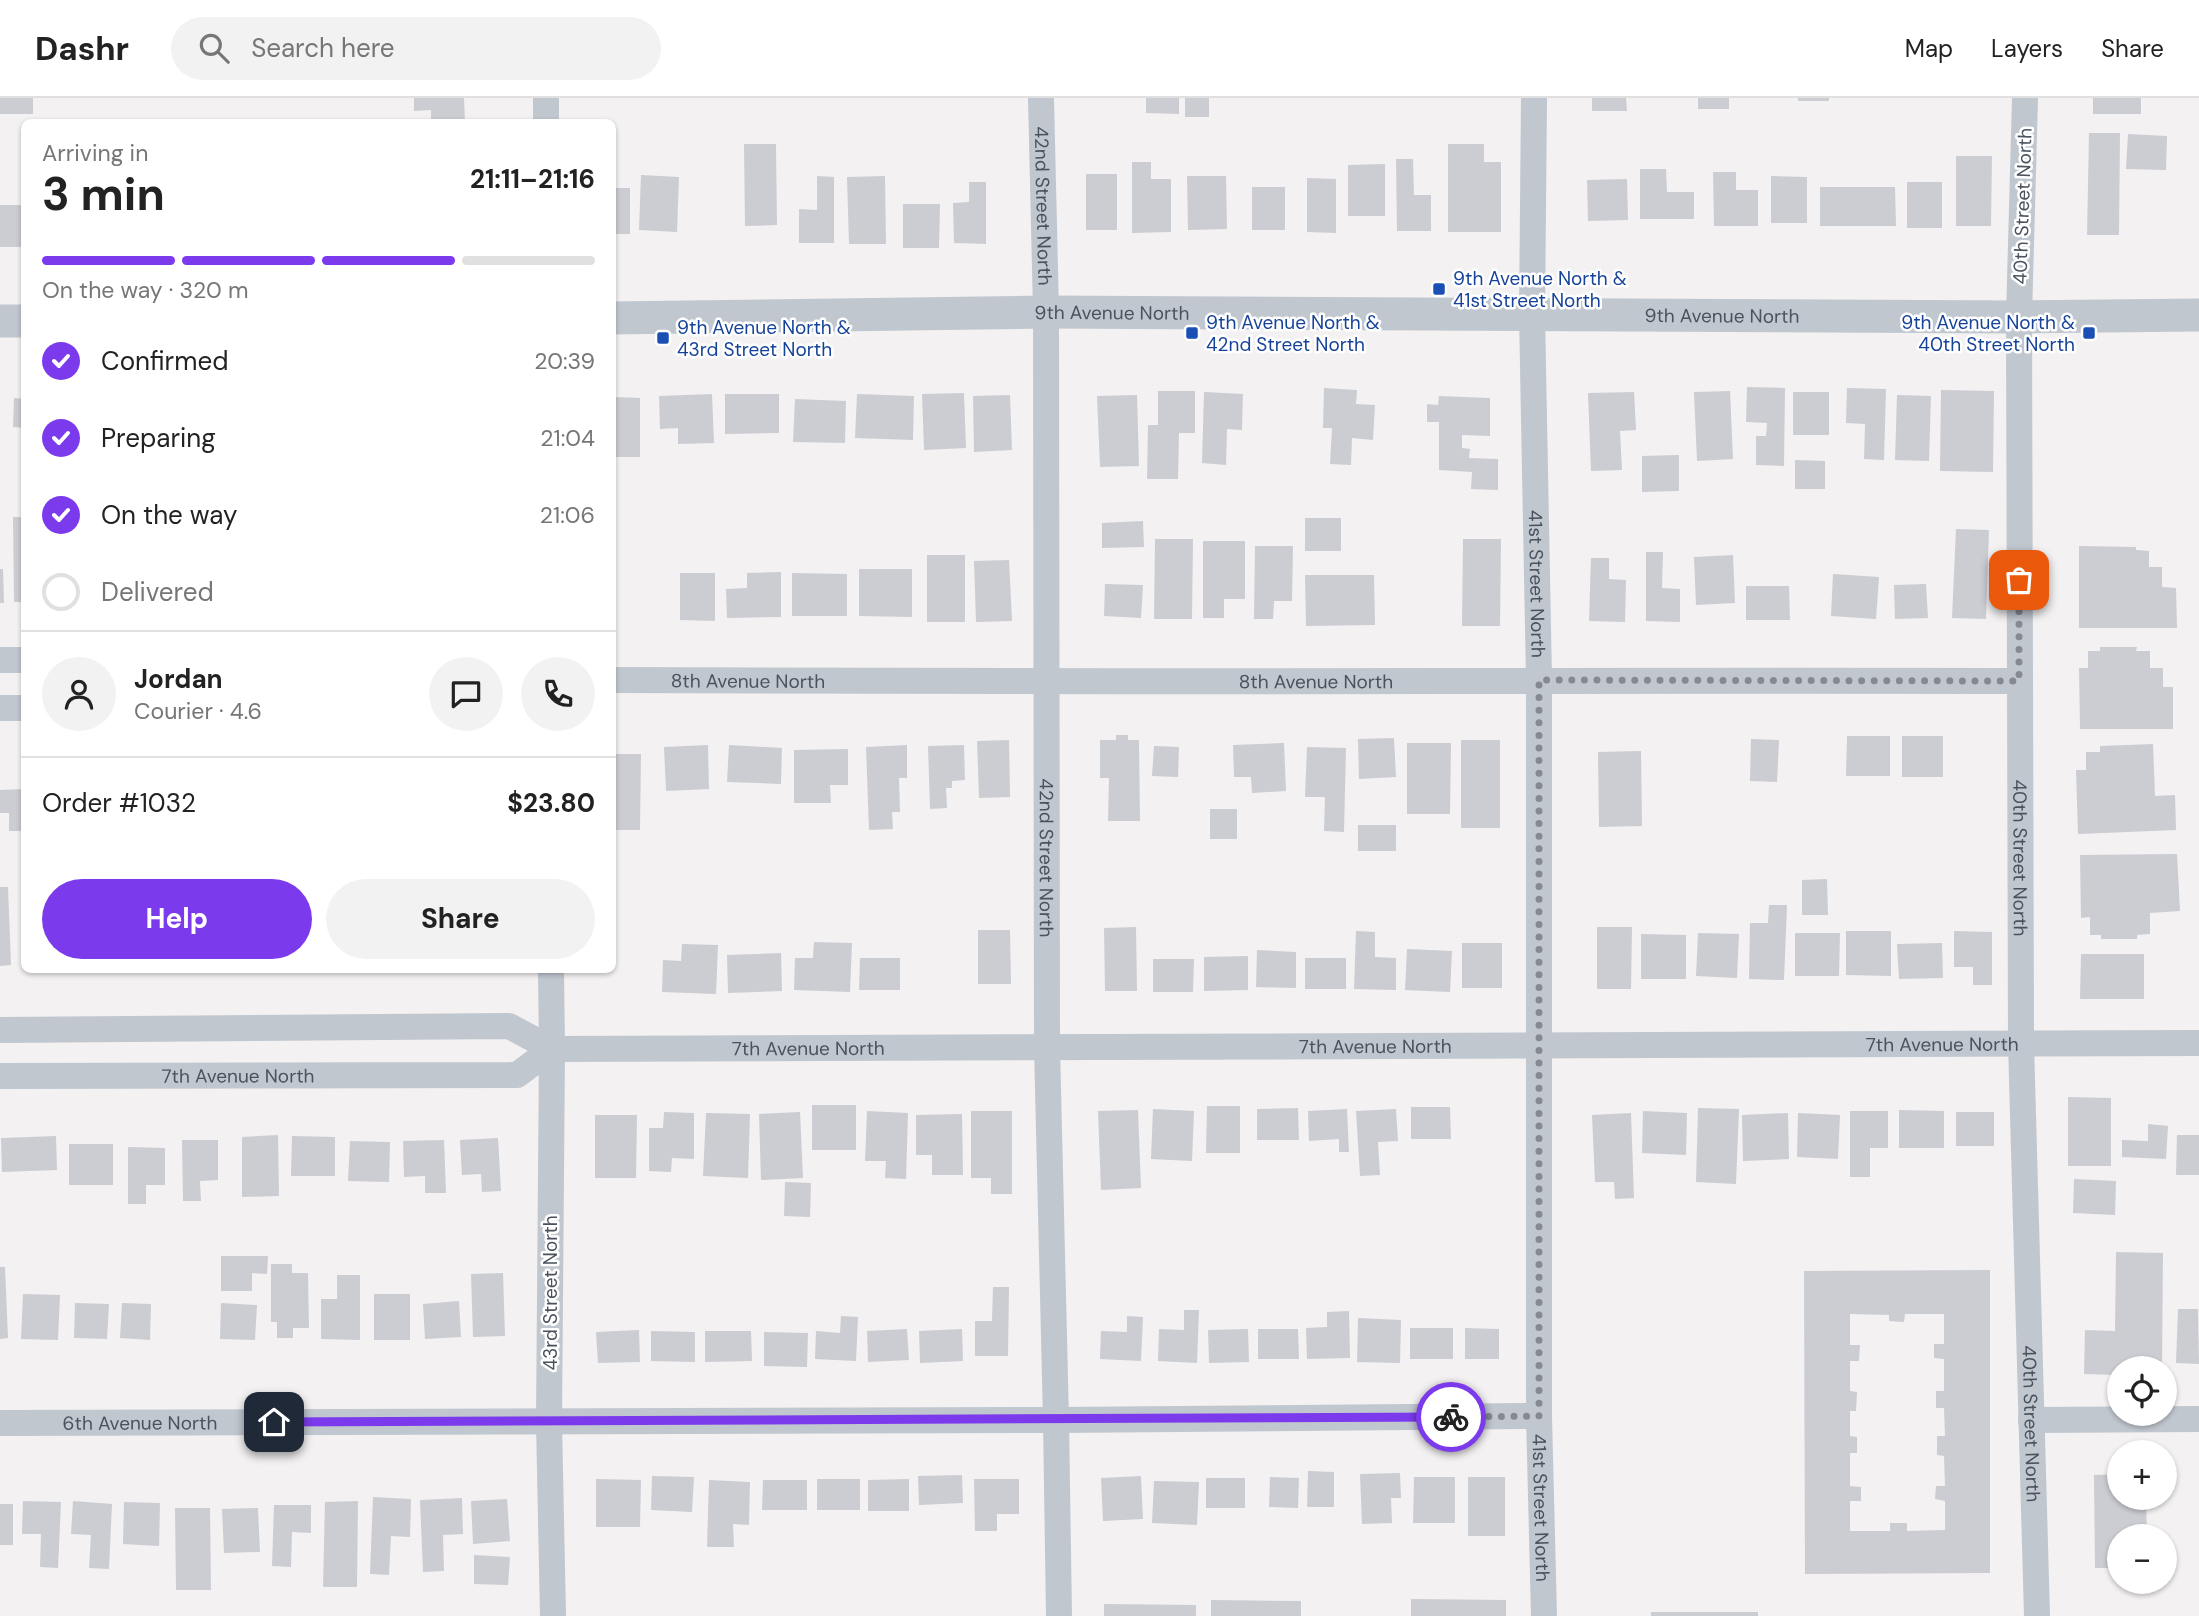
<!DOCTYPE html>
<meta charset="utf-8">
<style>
:root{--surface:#fff;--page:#f2f2f2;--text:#222;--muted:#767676;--line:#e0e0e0;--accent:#7c3aed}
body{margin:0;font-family:"DM Sans",sans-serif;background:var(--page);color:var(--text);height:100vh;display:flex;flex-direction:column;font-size:26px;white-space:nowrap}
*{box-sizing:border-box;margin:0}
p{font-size:23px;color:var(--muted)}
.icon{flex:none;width:38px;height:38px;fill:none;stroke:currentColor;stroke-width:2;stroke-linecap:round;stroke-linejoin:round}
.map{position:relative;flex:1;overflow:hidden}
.panel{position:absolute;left:21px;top:21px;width:595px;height:854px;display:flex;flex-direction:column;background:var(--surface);border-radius:10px;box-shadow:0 2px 5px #0004}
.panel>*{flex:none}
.fabs{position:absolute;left:2107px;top:1258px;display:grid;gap:14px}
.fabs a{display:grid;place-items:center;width:70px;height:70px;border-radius:50%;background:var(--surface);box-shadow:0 2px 5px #0004;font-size:35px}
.pin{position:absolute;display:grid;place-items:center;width:60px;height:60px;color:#fff;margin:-30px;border-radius:14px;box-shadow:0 4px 10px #0006}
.courier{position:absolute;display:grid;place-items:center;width:70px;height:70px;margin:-35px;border:5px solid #7c3aed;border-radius:50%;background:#fff;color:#222;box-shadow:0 2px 9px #0007}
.head em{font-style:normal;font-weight:700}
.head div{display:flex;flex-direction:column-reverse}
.head{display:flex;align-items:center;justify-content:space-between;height:119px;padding:0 21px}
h1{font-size:46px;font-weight:700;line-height:52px}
.bar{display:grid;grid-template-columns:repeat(4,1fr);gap:10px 7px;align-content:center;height:84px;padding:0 21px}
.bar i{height:9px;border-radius:5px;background:var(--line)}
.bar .on{background:var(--accent)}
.bar p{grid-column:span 4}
.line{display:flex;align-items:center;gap:18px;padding:0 21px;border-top:2px solid var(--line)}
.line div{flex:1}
.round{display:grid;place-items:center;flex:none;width:74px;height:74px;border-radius:37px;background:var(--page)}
ol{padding:0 21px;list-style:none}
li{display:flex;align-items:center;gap:21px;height:77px}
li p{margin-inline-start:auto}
li .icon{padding:7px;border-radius:50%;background:var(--accent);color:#fff;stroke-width:4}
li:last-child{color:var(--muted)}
li i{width:38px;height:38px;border:4px solid var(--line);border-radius:50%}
.button{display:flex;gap:14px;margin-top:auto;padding:14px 21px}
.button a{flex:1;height:80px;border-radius:42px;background:var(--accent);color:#fff;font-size:28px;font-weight:700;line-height:80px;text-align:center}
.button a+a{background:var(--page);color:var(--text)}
header{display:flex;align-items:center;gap:42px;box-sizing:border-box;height:98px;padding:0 35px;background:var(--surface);border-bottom:2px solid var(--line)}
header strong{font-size:33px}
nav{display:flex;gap:38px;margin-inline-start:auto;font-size:24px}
.search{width:490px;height:63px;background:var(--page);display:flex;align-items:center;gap:18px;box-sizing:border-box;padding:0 24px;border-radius:38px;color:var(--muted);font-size:26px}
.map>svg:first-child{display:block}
.building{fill:#cbcdd3;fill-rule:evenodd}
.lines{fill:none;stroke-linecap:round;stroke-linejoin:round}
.minor{stroke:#c0c7cf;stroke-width:26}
.tertiary{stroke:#c0c7cf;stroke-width:33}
.done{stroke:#858a91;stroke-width:7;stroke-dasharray:0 12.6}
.route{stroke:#7c3aed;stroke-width:9}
.transit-dot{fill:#1a4fb4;stroke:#fff;stroke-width:2.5}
.labels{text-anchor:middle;stroke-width:5;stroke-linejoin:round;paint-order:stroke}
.street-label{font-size:19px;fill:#4a525e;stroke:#fff}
.transit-label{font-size:19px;fill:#164399;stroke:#fff;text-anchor:start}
</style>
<header>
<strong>Dashr</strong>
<div class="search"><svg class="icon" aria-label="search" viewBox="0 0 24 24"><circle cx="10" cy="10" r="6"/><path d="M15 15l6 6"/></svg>Search here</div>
<nav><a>Map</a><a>Layers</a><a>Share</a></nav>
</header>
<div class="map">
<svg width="2199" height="1518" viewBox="0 0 2199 1518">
<rect width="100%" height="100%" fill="#f3f1f1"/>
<path class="building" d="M0,0H33V16H0Z
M414,0H464L465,24H431V12L414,13Z
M1146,0H1179V16L1146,15Z
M1185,0H1209V19H1185Z
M1592,0H1626L1627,13H1592Z
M1698,0H1729V11H1698Z
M1798,0H1829V3H1798Z
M2093,0H2141V16H2093Z
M2089,35H2120L2119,137H2087Z
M2128,36L2167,38L2166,72L2126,71Z
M744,46H776L777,127L745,128Z
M1448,46H1484V64H1501V134H1448Z
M1956,58H1992L1991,128H1956Z
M1396,61H1413L1414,97H1431V133H1397Z
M1132,64H1151V81H1171V134L1132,135Z
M1385,66V118H1348V67Z
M22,67H24V149H0V107H21Z
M1640,71H1666L1667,94H1694V121H1640Z
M1713,74H1736V92H1758V128H1714Z
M1086,76H1117V132H1086Z
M641,77L679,79L677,134L639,132Z
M817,78L834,79V145H799V111L817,112Z
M885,78L886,146H849L847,79Z
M1187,78H1226L1227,131L1188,132Z
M1771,78L1807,79V125H1771Z
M1307,80L1336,81V135L1307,134Z
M1627,81L1628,122L1588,123L1587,82Z
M969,84H986V146L954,145L953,105L969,104Z
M1907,84H1942V130H1907Z
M1252,89H1285V132H1252Z
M1820,89H1895L1896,128H1820Z
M612,90H630V136H612Z
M903,106H940L939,150H903Z
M1747,289L1785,290L1784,368L1756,367V338H1766L1767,325L1746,324Z
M1324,290L1357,292L1356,306L1375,307L1373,342L1352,340L1351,367L1330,366L1332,330H1323Z
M1847,290L1886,291L1884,362L1864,361L1865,326L1846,325Z
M1941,292L1994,293L1993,374L1940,373Z
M1158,293H1195V335H1179L1178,381H1147L1148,327H1158Z
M1730,293L1733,361L1697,363L1694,294Z
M1204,294L1243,296L1242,332L1227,331L1226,367L1202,365Z
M1634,294L1636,332L1620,333L1622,372L1591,373L1588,295Z
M1793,294H1829V337H1793Z
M964,295L966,350L924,352L922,296Z
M712,296L714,345L678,346V330L660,331L659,298Z
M725,296H779V335L725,336Z
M857,296L914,298L913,342L855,340Z
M1010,297L1012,352L974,354L973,298Z
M1137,297L1139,368L1100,369L1097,298Z
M1897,297L1931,298L1929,363L1895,362Z
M1439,298L1490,300V338L1462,337V350L1470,351L1469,360L1498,361V392L1471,391L1472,374L1439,372V324H1427V306L1438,307Z
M612,299L640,300V359H612Z
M14,300L24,301V330L13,329Z
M795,301L846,303L845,345L793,344Z
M1679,357V393L1642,394V358Z
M1795,362L1825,363V391H1795Z
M13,419H24V504H14Z
M1305,420H1341V453H1305Z
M1143,423L1144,449L1102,450V425Z
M1956,431L1989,432L1986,521L1952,520Z
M1155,441H1193L1192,521H1154Z
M1463,441H1501L1500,528H1462Z
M1203,443H1245V501H1224V520H1203Z
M1255,448H1293L1292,503H1274L1273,521H1254Z
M2079,448L2136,449V452L2149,453V469H2162V489L2176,490L2177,530H2079Z
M1646,454H1663L1662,490L1680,491V524L1646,523Z
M927,457H965V524H927Z
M1733,457L1735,505L1696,507L1694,459Z
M1591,460H1609V481L1626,482L1625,524L1589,523Z
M1009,462L1012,523L976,524L974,463Z
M0,471H3L4,505H0Z
M859,471H912V519L859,518Z
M781,474V519L727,520L726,491L747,490V475Z
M680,475H715V523L680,522Z
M792,475L847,476V518H792Z
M1833,476L1879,479L1876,521L1831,518Z
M1305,477H1374L1375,527L1306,528Z
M1105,486L1143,487L1141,520L1104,518Z
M1926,486L1928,520L1895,521L1894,487Z
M1746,488H1789L1790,522H1746Z
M2100,549H2137L2136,553H2150V570H2163V589H2173V631H2080L2079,570H2088V553H2100Z
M1116,637H1128V642H1139L1140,723H1108L1109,680H1100V642H1116Z
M1847,638H1890V678H1846Z
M1902,638H1943V679H1902Z
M1394,640L1396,679L1359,681L1358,641Z
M1751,641L1779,642L1777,684L1750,683Z
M1009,642L1010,699L979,700L977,643Z
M1461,642H1500V730H1461Z
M1284,645L1286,693L1252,695L1251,679H1234L1233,647Z
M1407,645H1451L1450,716H1407Z
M2153,646L2155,698L2175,697L2176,732L2078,736L2076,672H2086V654H2100V648Z
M708,647L709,691L666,693L664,649Z
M729,647L782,650L781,686L727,684Z
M907,647V680H899L900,714H892L893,731L869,732L866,649Z
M964,647L965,682L952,683V690H946L947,710L930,711L928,648Z
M1154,648L1179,649L1178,679L1152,678Z
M1307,649L1346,650L1344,734L1324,733L1325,699H1305Z
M848,651V687H830L831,705H794V652Z
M1641,653L1642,728L1599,729L1598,654Z
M612,656H641L640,732H612Z
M24,691V733H9V715H0V692Z
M1210,711H1237V741H1210Z
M1358,727H1396V753H1358Z
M2177,756L2180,813L2150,815V836L2137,837V841H2101V837H2090V819L2081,820L2080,757Z
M1827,781L1828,817H1802V782Z
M0,789H8L11,867L0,868Z
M1769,807H1787L1784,882L1749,881L1750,825H1768Z
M1136,829L1137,893H1105L1104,830Z
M1597,829H1632L1631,891H1597Z
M978,832H1010L1011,886H978Z
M1356,833L1375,834V859L1396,860V892L1354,891Z
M1846,833H1891V878L1846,877Z
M1954,833L1992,834V887H1973V869H1954Z
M1698,835L1739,836L1737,880L1696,878Z
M1795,835H1840L1839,878H1795Z
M1641,836L1686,837V881H1641Z
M814,844L852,845L850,894L794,892L795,860H813Z
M1462,845H1502V890H1462Z
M1942,845L1943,880L1899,881L1897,846Z
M682,846L718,847L716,896L662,894L663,862L681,863Z
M1407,851L1452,853L1450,894L1405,892Z
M1257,852L1296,854V890L1256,889Z
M781,855L782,893L728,895L727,857Z
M2081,856H2144V901H2080Z
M1248,858V892L1204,893V859Z
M860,860H900V892H859Z
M1305,860H1346V891H1305Z
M1153,861H1194L1193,894H1153Z
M2068,999L2111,1000V1068H2068Z
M812,1007H856V1052H812Z
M1207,1008H1240V1055H1206Z
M1411,1009H1450L1451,1041H1411Z
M1298,1010L1299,1042H1257V1011Z
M1698,1010L1739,1011L1736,1086L1696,1084Z
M1153,1011L1194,1013L1192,1063L1151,1061Z
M1347,1011L1349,1054H1339V1041L1309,1043L1308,1013Z
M1396,1011L1398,1043L1378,1044L1380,1077L1360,1078L1356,1013Z
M1138,1012L1141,1090L1101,1092L1098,1013Z
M1899,1012L1944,1013V1050H1899Z
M867,1013L908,1015L906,1081L885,1080L886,1063H865Z
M971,1013H1012V1096H991V1080H971Z
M1643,1013L1687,1015L1686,1057L1642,1055Z
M1850,1013H1888V1050H1870V1079H1850Z
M664,1014L694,1015V1061L672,1060L671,1074L649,1073V1030H663Z
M800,1014L803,1080L761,1082L759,1016Z
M1956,1014H1994V1048H1956Z
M706,1015L750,1016L748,1080L703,1078Z
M1631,1015L1634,1100L1615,1101L1614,1084H1595L1592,1017Z
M1788,1015L1789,1061L1743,1063L1742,1017Z
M1798,1015L1840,1017L1838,1061L1797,1059Z
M962,1016L963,1077H932V1057H916V1017Z
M595,1017H637L636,1080H595Z
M2148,1026L2168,1028L2166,1061L2122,1059V1042L2148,1043Z
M278,1037L279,1098L242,1099V1039Z
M2177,1037H2199V1077H2176Z
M56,1038L57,1072L2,1074L1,1040Z
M292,1038L335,1039V1078H291Z
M498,1040L501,1093L482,1094L481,1076L462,1077L460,1042Z
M182,1042H218V1082L200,1083L201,1103H183Z
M444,1042L446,1095H425V1078L404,1079L403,1043Z
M350,1043L390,1044L389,1084L348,1083Z
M69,1046H113V1087H69Z
M128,1049L165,1050V1087H146V1106H128Z
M2074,1081L2116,1083L2115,1117L2073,1115Z
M785,1084L811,1085L810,1119L784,1118Z
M2116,1154L2163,1155L2162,1270H2119V1277L2084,1276L2085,1232L2115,1233Z
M221,1158H268L267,1176L252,1175V1193H221Z
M271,1166H292V1175H308L309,1230H293V1240H277V1224H271Z
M0,1169H5L8,1240L0,1241Z
M1990,1172V1475L1805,1476L1804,1173ZM1850,1216L1889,1217V1223L1904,1224L1905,1216H1944V1246H1934V1260L1944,1261V1293H1936V1310H1944L1945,1338H1937V1357L1944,1358L1945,1388H1936L1935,1401L1945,1403V1432L1907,1433V1425H1890V1433H1850V1403H1861V1389L1850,1388V1355H1857V1339L1850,1338V1313H1856L1857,1294L1850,1293V1263H1859L1860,1247H1850Z
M503,1175L505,1238L473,1239L471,1176Z
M337,1177H360V1242L321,1241V1201H337Z
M993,1189H1009L1008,1258H975V1223H992Z
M23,1196L60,1197L58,1242L21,1241Z
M374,1196H410V1242H374Z
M459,1203L461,1239L425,1241L423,1206Z
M75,1205L109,1206L107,1241L74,1240Z
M122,1205L151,1206L150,1242L120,1240Z
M221,1205L257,1207L255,1242L220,1241Z
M2178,1211H2198L2199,1266L2176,1265Z
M1184,1212H1199L1197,1265L1158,1263L1159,1231L1184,1232Z
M1349,1213L1350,1260L1307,1261L1306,1230L1327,1229V1214Z
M841,1218L858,1219L856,1263L815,1261L816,1233L840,1235Z
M1127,1218L1143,1219L1141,1263L1100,1261L1101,1233L1127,1234Z
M1358,1220L1401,1222L1400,1265L1357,1264Z
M1410,1230H1453V1261H1410Z
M1465,1230L1499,1231V1261H1465Z
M907,1231L909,1262L868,1264L867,1233Z
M962,1231L963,1263L920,1265L919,1233Z
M1248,1231L1249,1264L1209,1265L1208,1232Z
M1258,1231H1298L1299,1261H1258Z
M639,1232L640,1264L598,1265L596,1234Z
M651,1233L695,1234V1264L651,1263Z
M705,1233H751L752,1263L705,1264Z
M764,1234L808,1235L807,1269L764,1268Z
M1308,1373L1334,1374V1409H1307Z
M1400,1375L1401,1400H1391L1392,1425L1362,1426L1360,1376Z
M2119,1376V1400H2146L2147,1438H2119V1470H2095L2094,1377Z
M962,1377L963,1405L919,1407L918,1378Z
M652,1378L694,1379L692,1414L651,1412Z
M1141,1378L1143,1421L1103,1423L1101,1380Z
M1270,1379L1299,1380L1298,1410L1269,1409Z
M1414,1379H1455V1425H1413Z
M1468,1379H1505V1438H1468Z
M1206,1380H1245V1410H1206Z
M596,1381L641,1382L640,1429H596Z
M817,1381H860V1412H817Z
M909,1381V1413H868V1382Z
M974,1381H1019V1416H997V1433H975Z
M709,1382L750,1384L749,1427L733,1426L734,1449H707Z
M763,1382H807V1412H762Z
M1154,1383L1199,1384L1197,1427L1152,1425Z
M373,1399L411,1401L410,1439L391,1438L389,1477L370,1476Z
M462,1400L463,1436L443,1437L444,1473L423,1474L420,1402Z
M507,1401L510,1443L473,1446L471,1403Z
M23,1403L61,1404L58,1470L40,1469L41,1436H22Z
M73,1403L112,1406L109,1471L89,1470L91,1437L71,1436Z
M358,1403L357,1489H323L325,1404Z
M124,1404L160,1405L159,1448L123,1446Z
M0,1406H13V1447H0Z
M274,1407H311V1435L292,1434L291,1469L272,1468Z
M175,1410H210L211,1492H176Z
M258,1410L260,1454L224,1455L222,1411Z
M474,1457L510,1459L508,1487L474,1486Z
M1411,1501L1506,1502V1518H1411Z
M1211,1502L1301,1503V1518H1211Z
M1104,1506L1196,1507V1518H1104Z
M1651,1514H1758V1518H1651Z"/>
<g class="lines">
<g class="minor">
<path id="s1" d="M1041,0L1046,214L1047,949L1056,1322L1059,1518"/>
<path id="s2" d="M1534,0L1532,216L1539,582V1318L1544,1518"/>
<path id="s3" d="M2025,0L2019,219L2021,945L2037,1518"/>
<path d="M546,24V0"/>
<path d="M0,562H24"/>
<path id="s4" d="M612,582C1081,585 1550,582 2019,583"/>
<path d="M0,610H24"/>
<path d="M551,872L552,951L549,1324L553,1518"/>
<path id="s5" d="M0,932L509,928L552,951L2199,945"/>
<path id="s6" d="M0,978L517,977L552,951"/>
<path d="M2031,1322L2199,1321"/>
<path id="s7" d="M0,1325L1056,1322L1539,1318"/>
</g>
<g class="tertiary">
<path id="s8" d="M612,220L1046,214L2019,219L2199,217"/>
<path d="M0,223H24"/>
</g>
</g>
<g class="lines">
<path class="done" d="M1451,1319L1539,1318V582L2019,583V482"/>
<path class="route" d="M274,1324L1451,1319"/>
</g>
<g class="transit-dot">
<rect x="1432" y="184" width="14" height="14" rx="3.5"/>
<rect x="1185" y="228" width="14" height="14" rx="3.5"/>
<rect x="2082" y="228" width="14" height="14" rx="3.5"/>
<rect x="656" y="233" width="14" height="14" rx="3.5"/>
</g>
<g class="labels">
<g class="street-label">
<text dy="7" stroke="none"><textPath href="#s1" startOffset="108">42nd Street North</textPath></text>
<text transform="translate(2022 108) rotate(-88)" y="7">40th Street North</text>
<text dy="7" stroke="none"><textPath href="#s8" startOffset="500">9th Avenue North</textPath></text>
<text dy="7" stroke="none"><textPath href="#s8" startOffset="1110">9th Avenue North</textPath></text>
<text dy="7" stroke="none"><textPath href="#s2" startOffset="486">41st Street North</textPath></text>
<text dy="7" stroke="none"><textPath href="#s4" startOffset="136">8th Avenue North</textPath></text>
<text dy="7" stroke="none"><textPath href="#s4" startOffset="704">8th Avenue North</textPath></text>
<text dy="7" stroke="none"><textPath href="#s1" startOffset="760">42nd Street North</textPath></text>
<text dy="7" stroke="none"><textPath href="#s3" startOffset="760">40th Street North</textPath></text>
<text dy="7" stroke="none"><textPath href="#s5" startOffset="1948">7th Avenue North</textPath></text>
<text dy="7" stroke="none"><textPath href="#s5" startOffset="1381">7th Avenue North</textPath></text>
<text dy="7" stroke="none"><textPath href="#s5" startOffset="814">7th Avenue North</textPath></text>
<text dy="7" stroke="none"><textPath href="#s6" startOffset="238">7th Avenue North</textPath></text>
<text transform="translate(550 1195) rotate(-90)" y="7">43rd Street North</text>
<text dy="7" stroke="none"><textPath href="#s7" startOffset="140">6th Avenue North</textPath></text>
<text dy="7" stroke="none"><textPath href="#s3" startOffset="1326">40th Street North</textPath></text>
<text dy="7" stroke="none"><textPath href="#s2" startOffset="1410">41st Street North</textPath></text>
</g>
<g class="transit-label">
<text x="1453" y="187">9th Avenue North &amp;<tspan x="1453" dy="22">41st Street North</tspan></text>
<text x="1206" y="231">9th Avenue North &amp;<tspan x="1206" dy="22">42nd Street North</tspan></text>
<text x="2075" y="231" text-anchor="end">9th Avenue North &amp;<tspan x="2075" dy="22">40th Street North</tspan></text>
<text x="677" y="236">9th Avenue North &amp;<tspan x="677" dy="22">43rd Street North</tspan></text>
</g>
</g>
</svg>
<div class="fabs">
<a><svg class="icon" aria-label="locate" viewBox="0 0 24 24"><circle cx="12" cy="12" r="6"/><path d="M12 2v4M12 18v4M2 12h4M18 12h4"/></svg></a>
<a>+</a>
<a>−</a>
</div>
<div class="pin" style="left:2019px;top:482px;background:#ea580c"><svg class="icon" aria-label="bag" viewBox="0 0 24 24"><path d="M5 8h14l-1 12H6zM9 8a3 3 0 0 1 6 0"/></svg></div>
<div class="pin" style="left:274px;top:1324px;background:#1f2937"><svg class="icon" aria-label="home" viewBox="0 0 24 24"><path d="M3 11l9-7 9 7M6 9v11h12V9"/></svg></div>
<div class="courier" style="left:1451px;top:1319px"><svg class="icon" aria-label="bike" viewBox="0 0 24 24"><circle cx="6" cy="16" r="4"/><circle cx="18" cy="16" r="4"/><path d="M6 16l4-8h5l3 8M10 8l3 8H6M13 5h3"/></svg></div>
<section class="panel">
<div class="head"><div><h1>3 min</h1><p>Arriving in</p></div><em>21:11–21:16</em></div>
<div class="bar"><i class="on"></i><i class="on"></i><i class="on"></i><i></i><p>On the way · 320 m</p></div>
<ol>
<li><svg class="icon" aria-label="check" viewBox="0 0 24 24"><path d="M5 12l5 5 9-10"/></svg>Confirmed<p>20:39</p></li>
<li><svg class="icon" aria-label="check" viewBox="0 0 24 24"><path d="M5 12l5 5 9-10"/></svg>Preparing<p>21:04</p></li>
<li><svg class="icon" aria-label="check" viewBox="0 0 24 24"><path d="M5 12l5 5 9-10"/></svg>On the way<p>21:06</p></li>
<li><i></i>Delivered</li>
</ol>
<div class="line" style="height:126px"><a class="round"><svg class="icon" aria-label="person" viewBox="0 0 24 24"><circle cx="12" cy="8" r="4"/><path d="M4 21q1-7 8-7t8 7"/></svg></a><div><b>Jordan</b><p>Courier · 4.6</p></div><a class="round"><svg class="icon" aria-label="chat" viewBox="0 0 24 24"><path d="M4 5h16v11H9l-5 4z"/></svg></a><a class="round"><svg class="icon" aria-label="phone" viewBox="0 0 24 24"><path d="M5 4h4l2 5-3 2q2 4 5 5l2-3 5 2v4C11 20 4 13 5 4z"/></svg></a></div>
<div class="line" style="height:91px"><div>Order #1032</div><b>$23.80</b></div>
<div class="button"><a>Help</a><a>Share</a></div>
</section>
</div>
